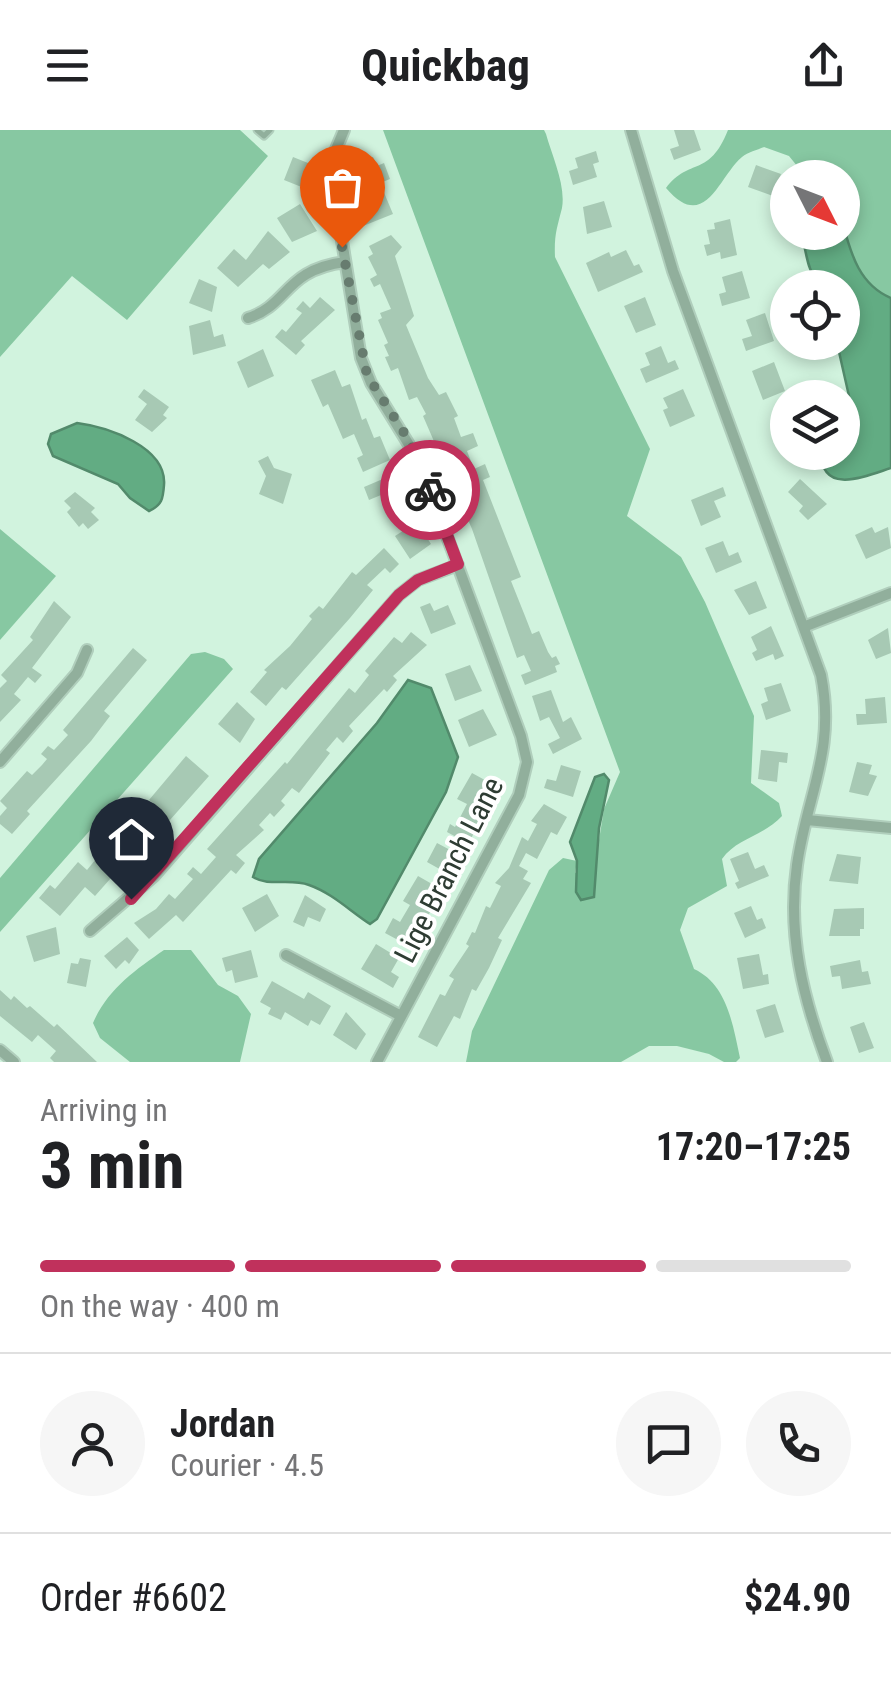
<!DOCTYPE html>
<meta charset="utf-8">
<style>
:root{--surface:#fff;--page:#f6f6f6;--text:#202124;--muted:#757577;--line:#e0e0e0;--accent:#c0315c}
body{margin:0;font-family:"Roboto Condensed",sans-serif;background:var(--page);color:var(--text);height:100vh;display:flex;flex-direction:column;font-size:38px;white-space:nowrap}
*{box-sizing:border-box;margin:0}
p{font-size:32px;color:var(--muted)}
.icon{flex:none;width:55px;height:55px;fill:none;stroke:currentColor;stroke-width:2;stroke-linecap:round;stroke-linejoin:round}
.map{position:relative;height:932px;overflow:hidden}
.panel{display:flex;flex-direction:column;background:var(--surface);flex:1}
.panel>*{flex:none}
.needle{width:65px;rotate:132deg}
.fabs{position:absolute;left:770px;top:30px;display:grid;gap:20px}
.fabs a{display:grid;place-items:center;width:90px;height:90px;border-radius:50%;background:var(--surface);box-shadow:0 5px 15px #0003;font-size:50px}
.pin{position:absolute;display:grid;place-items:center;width:85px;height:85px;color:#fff;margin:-102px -42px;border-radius:50% 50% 50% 0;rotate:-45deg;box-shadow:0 0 10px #0007}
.pin .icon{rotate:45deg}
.courier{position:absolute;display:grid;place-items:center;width:100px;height:100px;margin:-50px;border:8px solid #c0315c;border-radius:50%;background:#fff;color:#222;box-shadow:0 2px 12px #0007}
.overview em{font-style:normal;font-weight:700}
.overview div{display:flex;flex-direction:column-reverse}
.overview{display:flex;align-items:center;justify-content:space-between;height:170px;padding:0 40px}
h1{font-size:65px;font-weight:700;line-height:75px}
.bar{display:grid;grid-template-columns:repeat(4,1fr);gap:15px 10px;align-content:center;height:120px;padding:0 40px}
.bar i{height:12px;border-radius:8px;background:var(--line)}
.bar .current{background:var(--accent)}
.bar p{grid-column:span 4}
.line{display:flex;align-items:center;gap:25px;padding:0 40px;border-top:2px solid var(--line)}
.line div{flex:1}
.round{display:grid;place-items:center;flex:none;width:105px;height:105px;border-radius:52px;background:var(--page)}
header{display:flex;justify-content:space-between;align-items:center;height:130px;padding:0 40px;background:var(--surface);font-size:45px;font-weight:700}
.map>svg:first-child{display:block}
.green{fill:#87c8a2}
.water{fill:#62ac83;stroke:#528a6b;stroke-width:2.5}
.building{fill:#a7c9b4}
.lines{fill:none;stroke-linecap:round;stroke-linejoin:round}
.service-casing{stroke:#b0cebc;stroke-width:9}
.minor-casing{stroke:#b0cebc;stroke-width:14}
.service{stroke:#91af9c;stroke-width:5}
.minor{stroke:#91af9c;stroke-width:10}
.done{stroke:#677c6f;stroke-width:10;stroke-dasharray:0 18}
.route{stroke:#c0315c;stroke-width:12}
.labels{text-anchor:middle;stroke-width:8;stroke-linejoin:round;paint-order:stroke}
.street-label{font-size:30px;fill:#2e3c33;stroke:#fff}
</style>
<header><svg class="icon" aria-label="menu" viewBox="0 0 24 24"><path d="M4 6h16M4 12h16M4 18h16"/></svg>Quickbag<svg class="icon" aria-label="share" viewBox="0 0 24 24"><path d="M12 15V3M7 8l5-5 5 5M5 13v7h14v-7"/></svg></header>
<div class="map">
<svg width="891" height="932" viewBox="0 0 891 932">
<rect width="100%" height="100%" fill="#d1f3de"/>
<path class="green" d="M0,0H240L268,26L127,190L72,146L0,227Z
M383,0H544L546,4C552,26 566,55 562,78C557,98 554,105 555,127L650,319L627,386L681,427L705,472L754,586L751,653L779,673L782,686C764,706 737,708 722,729L727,756L688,778L680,800L694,839C727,854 733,895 740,928L736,932H724L709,924L677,916H649L621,932H466L472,901L549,740L563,728L577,731L575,743L595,735L604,679L620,642Z
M728,0H891V168C844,149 842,92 842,48L806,47L789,26L764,17C757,20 748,22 742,27C719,46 705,104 666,58C690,27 709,48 728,0Z
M0,399L56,446L0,510Z
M205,522L224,529L233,539L0,802V748L191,524Z
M164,820H191L218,855L238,866L251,884L240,932H130L100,908L93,893C107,860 135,840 164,820Z"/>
<path class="water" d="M843,94C851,125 860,155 891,168V338C866,346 822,366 821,323L842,322L843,294L849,266L837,213L842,212V158C806,158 810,134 801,103L842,102Z
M77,293C108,297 167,317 164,355C163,369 162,375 149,381L130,368L118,354L53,326L48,314L51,304Z
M408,550L431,558L458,627L446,662L377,789L370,794C350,781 332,763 309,755C290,748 269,757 253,747L259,729L377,593Z
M604,644L609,650L599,698L594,767L581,770L576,762L577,731L570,712L595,647Z"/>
<path class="building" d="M674,0H694L701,20L674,30L670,19L679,16Z
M596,21L599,32L593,34L597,47L573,55L569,41L578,38L575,28Z
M293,27L313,35L304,58L284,50Z
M373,27L377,36L384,33L390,49L380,53L393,84L363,96L356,68L364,65L356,34Z
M756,35L781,44L773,66L748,57Z
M604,71L612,97L587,104L583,77Z
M300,74L317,101L292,112L277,88Z
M730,89L737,125L721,129L720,122L707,126L704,115L710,114L707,100L715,99L714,93Z
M268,101L290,122L269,139L263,134L238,157L217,138L234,119L246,130Z
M391,105L402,117L395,126L414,186L406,195L428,248L439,265L446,262L458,286L454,288L461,307L473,303L478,316L467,321L474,339L485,334L490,347L483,350L521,447L511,451L525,486L532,504L539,501L548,522L552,528L556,526L560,534L555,536L557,542L525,555L521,545L531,541L524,525L517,528L472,399L423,286L426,284L417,267L409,270L398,238L391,241L385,227L389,226L384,215L388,213L378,190L382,188L380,183L391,179L380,154L374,157L370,149L377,145L368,127L373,124L369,116Z
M626,120L634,136L639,134L643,142L598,162L586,133L609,122L611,127Z
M742,141L750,168L722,176L719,164L726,162L722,147Z
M199,149L217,157L212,182L189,173Z
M320,167L335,180L301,211L305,215L296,225L275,207L282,199L286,202L302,183L296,179L303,171L310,178Z
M645,167L656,195L636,203L624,176Z
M765,183L774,211L746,221L742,209L752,206L746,190Z
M210,190L214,207L223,204L226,216L193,225L189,196Z
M661,216L668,233L675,230L679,239L646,253L640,239L650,235L645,223Z
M263,219L274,246L248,258L237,232Z
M774,232L785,261L763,270L752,241Z
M335,240L342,257L350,254L362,290L366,288L374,308L380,306L390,330L363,342L357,328L363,325L354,304L343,309L328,274L323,277L311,250Z
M144,259L169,277L163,285L167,288L152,302L135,290L147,274L138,267Z
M683,259L695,286L670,297L663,280L668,278L663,268Z
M268,326L274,338L292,344L283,374L259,364L266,346L258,331Z
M397,343L408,368L386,377L381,365L369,370L364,357Z
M800,349L827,374L808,390L799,381L803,376L788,362Z
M723,357L726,366L714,371L721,387L701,396L691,370Z
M75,362L95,378L91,382L99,390L88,399L83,393L79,397L67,382L71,378L64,371Z
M417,392L431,414L410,429L395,406Z
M872,397L875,403L888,397L891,418L866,429L855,405Z
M723,411L729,426L738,422L742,432L716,443L705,418Z
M384,418L399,434L390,443L385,438L367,455L373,460L350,488L286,560L282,557L266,576L250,562L267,542L264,540L290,516L312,489L309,486L319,476L323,479L352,442L356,445Z
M756,451L767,478L749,485L734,460Z
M54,471L71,487L32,538L42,545L35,553L28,547L14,564L21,570L0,592V558L7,551L1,545L33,510L30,507Z
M430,473L434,481L448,475L456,494L431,504L420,477Z
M771,496L784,526L775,530L773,524L756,531L752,523L757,520L751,507Z
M888,498L891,523L876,529L868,510Z
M411,502L427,515L393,546L397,550L387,562L384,559L349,596L353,601L343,613L337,607L326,620L330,623L299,663L292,658L281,671L285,675L274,687L270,683L259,695L264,700L236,725L245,733L236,744L231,740L183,792L176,785L149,809L134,793L156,779L169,764L175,769L193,749L187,744L193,737L201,744L216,727L207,719L285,632L287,634L349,558L355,563L369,545L365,541L394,507L402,513Z
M133,518L147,530L104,581L110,586L91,611L27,681L30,684L12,704L0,694V686L7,678L0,671L27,641L32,645L42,635L47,629L41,624L48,616L54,620L68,605L63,600Z
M470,535L482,561L455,571L445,544Z
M781,553L791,581L766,590L761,574L768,571L764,558Z
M551,560L563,592L571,587L582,609L553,624L548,614L560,608L549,587L540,591L532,566Z
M885,567L887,593L857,595L856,584H866L865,569Z
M237,572L255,589L240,613L218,594Z
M483,579L497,605L469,617L458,590Z
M761,620L788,623L787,633L779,632L777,652L758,649Z
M186,626L209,646L122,744L118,740L95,766L85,757L60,786L39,768L50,755L55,759L78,732L87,740L100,724L94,719L104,708L113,716L135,688L137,690L153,673L149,670Z
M857,632L872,635L869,644L877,646L868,666L849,662Z
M561,635L581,641L573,667L544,658L547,649L556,651Z
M472,643L494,655L469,714L447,702L450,694L455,697L467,674L457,669Z
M544,674L567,687L557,705L551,702L537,729L526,723L519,736L528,741L523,749L531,753L498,808L502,810L489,838L476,861L472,859L460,889L454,886L437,917L418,907L440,864L445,866L454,849L449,846L469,816L466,814L472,802L475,803L486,776L490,778L501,756L495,753L509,738L522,707L528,711L537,694L531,691Z
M437,713L454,722L449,732L457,736L452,746L427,732Z
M748,722L755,739L764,735L769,746L738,759L735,753L739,751L730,729Z
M837,724L861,727L858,754L829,751Z
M418,746L439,758L431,773L434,775L411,817L385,803L393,788L400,792L410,775L403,771Z
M267,764L279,786L255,802L242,778Z
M305,765L326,779L320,792L308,787L304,797L293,792Z
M751,776L757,790L762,788L766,798L745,808L734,783Z
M864,778V799H860V806H829L834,779Z
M56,797L60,824L34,832L26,806Z
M127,807L139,820L129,834L125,830L116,839L104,826Z
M376,814L399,828L391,842L399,847L393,858L361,839Z
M251,820L258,847L235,853L232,840L226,842L222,828Z
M759,824L763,845L768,844L769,854L743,859L737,828Z
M80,828L91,830L86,857L67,853L71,833L78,834Z
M860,830L862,842L868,841L871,854L842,859L840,846L832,847L830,836Z
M272,851L304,869L308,862L331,876L320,895L311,890L308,896L285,882L281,890L268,884L271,878L260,872Z
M0,860L11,870L14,866L27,878L30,876L54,897L57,894L97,932H54L50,928L56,921L38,905L32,912L0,886Z
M775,874L784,902L765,908L756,880Z
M346,882L366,904L356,920L333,905Z
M864,892L874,918L859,923L850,897Z"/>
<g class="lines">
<defs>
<path id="service" d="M257,0L264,6L270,0"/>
<path id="minor" d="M344,0L334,24L332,49L361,228L371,253L419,331L521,606L527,632L519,665L377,932
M631,0L673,141L821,545C836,621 807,664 797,735C787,804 803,868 827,932
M248,188C289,175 284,140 345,132
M806,496L891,463
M0,632L77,543L87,520
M807,690L891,698
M90,801L154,746L399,465L418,450L458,435
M286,825L401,886
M0,920L14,932"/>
</defs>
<use href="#service" class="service-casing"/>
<use href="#minor" class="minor-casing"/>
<use href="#service" class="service"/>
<use href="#minor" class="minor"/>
</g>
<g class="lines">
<path class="done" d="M342,117L367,245L410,312L430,360"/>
<path class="route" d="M131,769L399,465L418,450L458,434L430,360"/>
</g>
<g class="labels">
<g class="street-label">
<text transform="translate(449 740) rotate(-63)" y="10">Lige Branch Lane</text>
</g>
</g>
</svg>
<div class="fabs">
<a><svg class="needle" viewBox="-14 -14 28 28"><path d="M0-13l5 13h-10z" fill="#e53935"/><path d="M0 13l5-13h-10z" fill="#757577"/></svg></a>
<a><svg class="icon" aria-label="locate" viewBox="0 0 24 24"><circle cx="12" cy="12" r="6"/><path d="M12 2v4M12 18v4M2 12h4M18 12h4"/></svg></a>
<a><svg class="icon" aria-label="layers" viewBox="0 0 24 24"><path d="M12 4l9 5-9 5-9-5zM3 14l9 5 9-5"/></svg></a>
</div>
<div class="pin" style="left:342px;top:117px;background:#ea580c"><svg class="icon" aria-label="bag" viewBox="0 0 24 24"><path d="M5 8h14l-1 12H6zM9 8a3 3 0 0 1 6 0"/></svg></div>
<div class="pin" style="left:131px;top:769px;background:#1f2937"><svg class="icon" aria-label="home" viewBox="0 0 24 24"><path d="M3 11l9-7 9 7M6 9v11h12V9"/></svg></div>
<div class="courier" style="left:430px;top:360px"><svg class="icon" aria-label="bike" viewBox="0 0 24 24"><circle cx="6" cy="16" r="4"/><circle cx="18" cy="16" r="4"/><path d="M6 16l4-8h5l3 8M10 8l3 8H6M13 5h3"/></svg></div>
</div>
<section class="panel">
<div class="overview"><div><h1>3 min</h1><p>Arriving in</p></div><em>17:20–17:25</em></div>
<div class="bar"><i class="current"></i><i class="current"></i><i class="current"></i><i></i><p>On the way · 400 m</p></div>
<div class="line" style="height:180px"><a class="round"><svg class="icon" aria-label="person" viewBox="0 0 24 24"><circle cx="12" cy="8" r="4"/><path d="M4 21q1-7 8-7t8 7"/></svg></a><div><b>Jordan</b><p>Courier · 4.5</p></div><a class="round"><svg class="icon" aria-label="chat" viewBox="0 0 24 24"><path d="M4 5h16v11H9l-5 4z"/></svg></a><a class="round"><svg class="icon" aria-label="phone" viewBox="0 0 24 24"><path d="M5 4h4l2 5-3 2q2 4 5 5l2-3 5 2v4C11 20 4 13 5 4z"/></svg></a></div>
<div class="line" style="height:130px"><div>Order #6602</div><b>$24.90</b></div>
</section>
